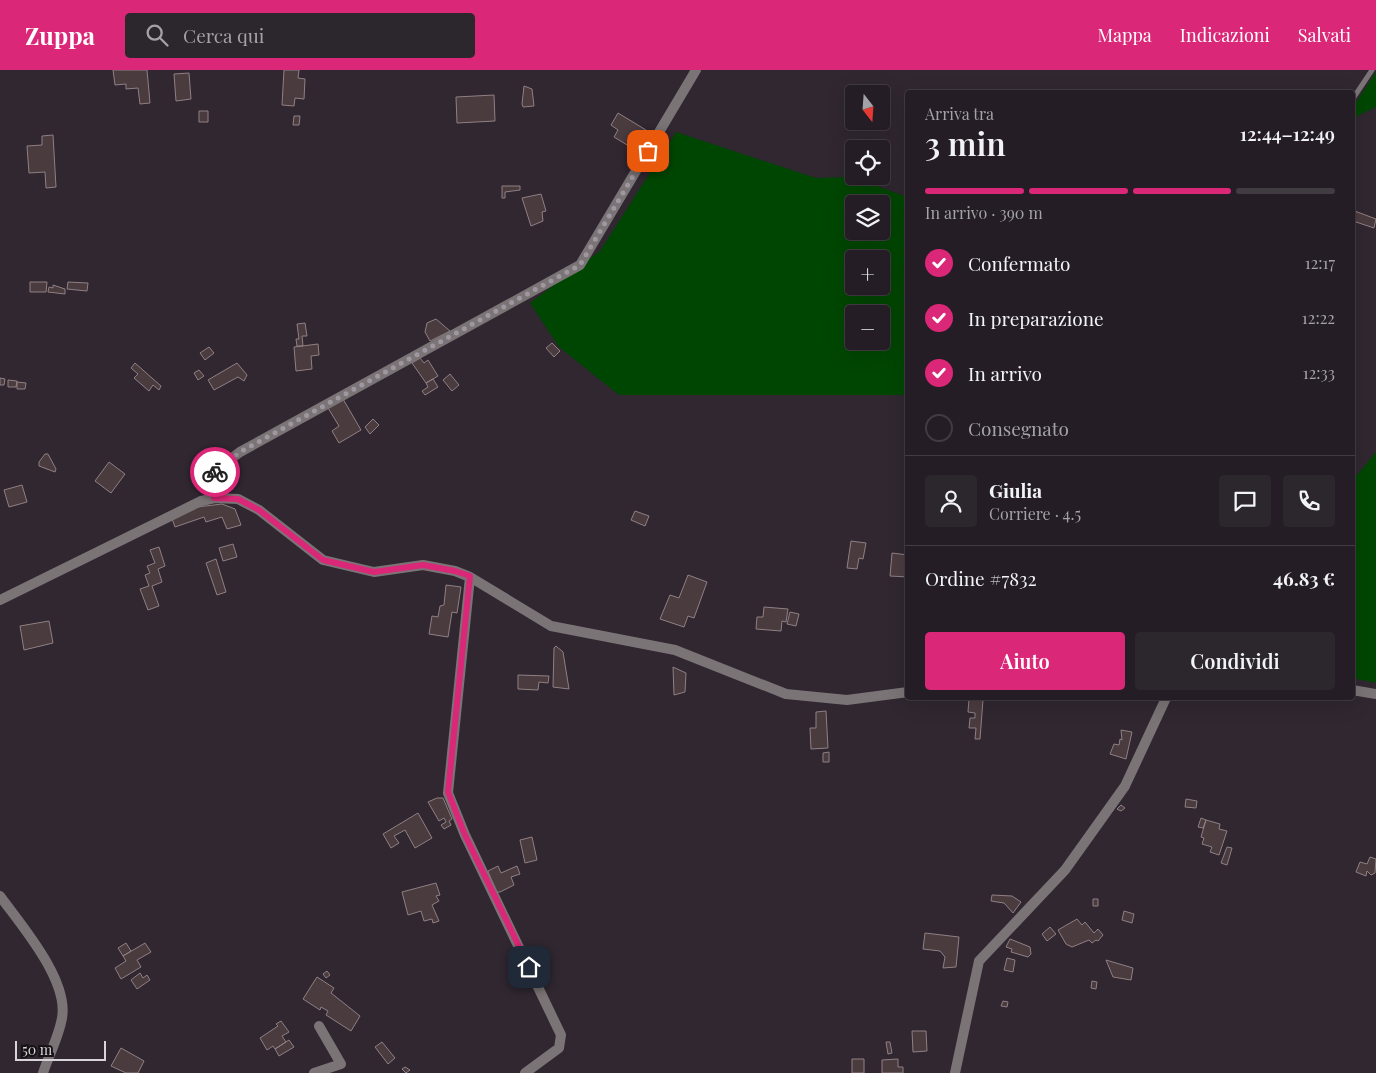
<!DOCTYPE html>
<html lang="it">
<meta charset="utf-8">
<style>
:root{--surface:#241d25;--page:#2c262d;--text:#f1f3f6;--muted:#a3a2a7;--line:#413b42;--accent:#db2777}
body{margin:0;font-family:"Playfair Display",serif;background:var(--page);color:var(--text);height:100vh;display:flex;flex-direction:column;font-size:19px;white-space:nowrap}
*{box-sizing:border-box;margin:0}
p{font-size:16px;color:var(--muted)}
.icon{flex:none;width:28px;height:28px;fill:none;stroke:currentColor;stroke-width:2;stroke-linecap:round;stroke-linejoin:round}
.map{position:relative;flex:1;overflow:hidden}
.side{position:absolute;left:905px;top:20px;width:450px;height:610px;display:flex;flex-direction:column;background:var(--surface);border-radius:5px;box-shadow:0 5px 20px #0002,0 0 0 1px var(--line)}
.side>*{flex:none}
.needle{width:32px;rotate:163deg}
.controls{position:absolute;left:845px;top:15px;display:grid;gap:10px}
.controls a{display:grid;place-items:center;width:45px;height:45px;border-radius:5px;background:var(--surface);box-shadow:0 5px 20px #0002,0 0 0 1px var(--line);font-size:25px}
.scale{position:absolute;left:15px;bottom:12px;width:91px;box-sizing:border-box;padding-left:5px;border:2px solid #d9d3da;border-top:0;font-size:14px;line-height:18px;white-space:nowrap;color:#d9d3da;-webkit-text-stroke:4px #161216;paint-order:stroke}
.pin{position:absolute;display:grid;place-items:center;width:42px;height:42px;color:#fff;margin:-21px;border-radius:10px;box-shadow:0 2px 8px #0006}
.courier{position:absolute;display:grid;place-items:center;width:50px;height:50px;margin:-25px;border:4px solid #db2777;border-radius:50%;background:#fff;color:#222;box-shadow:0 1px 6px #0007}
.headline em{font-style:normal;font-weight:600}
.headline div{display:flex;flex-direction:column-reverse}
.headline{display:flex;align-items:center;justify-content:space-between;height:85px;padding:0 20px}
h1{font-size:32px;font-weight:600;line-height:38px}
.bar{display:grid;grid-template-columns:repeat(4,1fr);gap:8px 5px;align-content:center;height:60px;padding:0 20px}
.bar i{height:6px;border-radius:4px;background:var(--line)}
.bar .current{background:var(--accent)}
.bar p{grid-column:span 4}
.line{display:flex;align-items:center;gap:12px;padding:0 20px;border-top:1px solid var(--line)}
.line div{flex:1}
.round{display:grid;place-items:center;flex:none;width:52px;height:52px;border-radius:5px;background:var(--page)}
ol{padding:0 20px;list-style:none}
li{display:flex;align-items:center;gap:15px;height:55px}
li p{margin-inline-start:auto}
li .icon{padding:5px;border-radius:50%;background:var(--accent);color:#fff;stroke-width:4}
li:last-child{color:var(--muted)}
li i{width:28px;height:28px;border:2px solid var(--line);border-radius:50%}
.primary-button{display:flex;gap:10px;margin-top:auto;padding:10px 20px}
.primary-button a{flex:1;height:58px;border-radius:5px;background:var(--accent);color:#fff;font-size:20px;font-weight:600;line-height:58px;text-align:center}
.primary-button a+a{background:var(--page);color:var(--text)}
header{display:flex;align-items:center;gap:30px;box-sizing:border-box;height:70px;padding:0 25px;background:var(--accent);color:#fff}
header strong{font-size:24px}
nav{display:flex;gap:28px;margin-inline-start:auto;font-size:18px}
.search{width:350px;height:45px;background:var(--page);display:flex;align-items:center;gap:12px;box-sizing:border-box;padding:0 18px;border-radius:5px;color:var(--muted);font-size:19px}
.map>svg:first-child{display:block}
.green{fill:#004603;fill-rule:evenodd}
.building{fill:#4a3b3f;stroke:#908084}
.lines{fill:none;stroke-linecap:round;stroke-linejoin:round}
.service{stroke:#7b7476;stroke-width:5}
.minor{stroke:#7b7476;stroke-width:10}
.done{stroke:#9e979f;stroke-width:5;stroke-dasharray:0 9}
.route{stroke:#db2777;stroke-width:6}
</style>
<header>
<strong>Zuppa</strong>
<div class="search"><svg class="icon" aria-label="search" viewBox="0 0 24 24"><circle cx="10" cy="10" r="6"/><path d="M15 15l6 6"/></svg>Cerca qui</div>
<nav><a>Mappa</a><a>Indicazioni</a><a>Salvati</a></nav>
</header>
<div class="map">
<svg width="1376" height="1003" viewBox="0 0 1376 1003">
<rect width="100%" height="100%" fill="#302731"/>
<path class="green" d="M1376,2V37L1353,48V37Z
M676,62L816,108L852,107L907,127V325H619L559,277L530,233L600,181ZM854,134H881V161H854ZM854,189H881V216H854ZM854,244H881V271H854Z
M1376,382V613L1353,608V410Z"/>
<path class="building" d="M113,0H147L150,33L140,34L138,18L126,19V14L115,15Z
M284,0H299L298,8L305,9L304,29L295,28L294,36L282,35Z
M189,3L191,29L176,31L174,4Z
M524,16L532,19L534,36L523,37L522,34Z
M494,25L495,51L457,53L456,27Z
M199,41H208V52H199Z
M618,43L646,60L639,71L636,70L632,78L614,67L618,60L611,55Z
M294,46H300L299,55H293Z
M53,65L56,117L46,118L45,102L29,103L27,76L42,75V66Z
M502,116H520V120L505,122V128H502Z
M541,124L546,141L542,142L543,151L531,156L522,128Z
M1352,140L1376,149L1374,158L1356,152L1352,162Z
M30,212H47L46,222H30Z
M68,212L88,213L87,221L67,219Z
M53,215L65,219V224L48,222L49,217L53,218Z
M436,249L450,261L430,271L425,262L427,253Z
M305,253L307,266H302L303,276H297L296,269H299L297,254Z
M552,273L560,281L554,287L546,278Z
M318,274L319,285L311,286L312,299L296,301L294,277Z
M209,277L214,283L205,290L200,283Z
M420,288L424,293L428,290L438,306L426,313L412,293Z
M135,293L161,316L159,320L153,315L149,321L134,308L138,304L131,298Z
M237,293L247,305L244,311L238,307L214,320L208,310Z
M199,300L204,306L198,310L194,303Z
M450,304L459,315L452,321L443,310Z
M0,308L5,309L4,315H0Z
M433,309L438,317L425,325L422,321L428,317L426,313Z
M8,310L17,311L16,317H8Z
M17,312L26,313L25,319H17Z
M343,329L361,360L339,373L332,361L339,356L328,338Z
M373,349L379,355L370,364L365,357Z
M45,384H48L56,399L55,402L39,396V392Z
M109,392L125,404L111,423L95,411Z
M22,415L27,432L9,437L4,420Z
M222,434L235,439L241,455L227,459L222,447L206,452L204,447L175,457L171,446L197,437Z
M635,441L649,446L645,456L631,450Z
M851,471L866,473L863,489L859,488L857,499L847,498Z
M233,474L237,487L223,491L219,478Z
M159,477L165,496L158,499L162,512L152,516L159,536L148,540L140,519L149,516L145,505L150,503L147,496L155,493L150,480Z
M892,483L908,485V507L890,506Z
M216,489L226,522L217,525L206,493Z
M688,505L707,512L694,548L688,546L684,557L660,549L670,525L679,528Z
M446,515L461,517L457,543L452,542L448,567L429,564L432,546L438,547L440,536L444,535Z
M764,537L788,539L786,552L782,551L781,561L756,559L757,547H763Z
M790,542L799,544L796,556L787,554Z
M49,551L53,573L24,580L20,556Z
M556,576L563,582L569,619L553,617L554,578Z
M673,597L686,603L685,622L674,625Z
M518,605L549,606L548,613L539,612L538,620L518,619Z
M969,629L983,630L980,669H975L976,658H969L970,648H975V643L968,642Z
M826,641L828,678L811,679L810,658H816V642Z
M1121,660L1132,662L1126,689L1110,684L1114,674L1119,675L1120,669L1122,670Z
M829,682V692H823V683Z
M437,728H443L452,749L449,751L451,755L444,759L441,755L446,752L444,748L439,751L428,732Z
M1186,729L1197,731L1196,738L1185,737Z
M1121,735L1125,738L1121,741L1117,739Z
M418,743L432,768L415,778L405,760L394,766L399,773L391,778L383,764Z
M1201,748L1206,750L1203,758L1198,757Z
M1206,750L1220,754L1219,759L1227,761L1219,785L1210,782L1212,777L1202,774L1204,768L1201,767Z
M532,767L537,790L525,793L520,770Z
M1227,777L1232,778L1227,795L1221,793Z
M1370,787L1376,789L1375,803L1371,805L1367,801L1366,806L1356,802L1360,792L1367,794Z
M498,796L501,803L517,796L520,804L511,807L514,815L500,822H496L488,801Z
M436,813L440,825L436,826L439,831L432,835L439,851L433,853L432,849L424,851L421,841L408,845L402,822Z
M992,825L1012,826L1021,832L1013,843L1004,833L991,831Z
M1093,829H1098V836H1093Z
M1124,841L1134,844L1132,853L1122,850Z
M1077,849L1082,855L1085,852L1094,863L1098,859L1103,865L1098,871L1096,870L1092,873L1089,870L1072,877L1066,874L1058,860Z
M1050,857L1056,864L1047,871L1042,864Z
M925,863L959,867L956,897L943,898L945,887L940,881L923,879Z
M1010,869L1030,877L1031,884L1028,887L1011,882L1012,879L1006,877Z
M126,873L131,881L123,886L118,878Z
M145,873L151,882L137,890L141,897L121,909L115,898L126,891L123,886Z
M1007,888L1015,890L1013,902L1004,900Z
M1106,890L1133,898L1131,910L1113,907Z
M327,901L330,905L326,908L323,904Z
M140,903L143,908L147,905L150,910L137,919L131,910Z
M317,907L334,918L331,923L360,946L351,961L326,945L328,941L321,937L320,940L303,929Z
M1092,911L1097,912L1096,919L1091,918Z
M1003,931L1008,932L1007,937L1001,936Z
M281,951L289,962L282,966L286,972L275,979L273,976L267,980L260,968L278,956L276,954Z
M912,961H926L927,981L913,982Z
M289,970L294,977L279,986L275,979Z
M382,972L395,988L388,994L375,977Z
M886,972H890L892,983L888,984Z
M121,978L144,991L138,1003H126L111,996Z
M852,989H864V1003H852Z
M898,989V997H903V1003H882V990Z
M405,997L410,1000L406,1003L402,999Z"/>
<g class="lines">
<path class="service" d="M1352,30L1372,0"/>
<path class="minor" d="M215,428V401L240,382L580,195L696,0
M470,507L448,723L465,765L561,965L559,978L525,1003
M0,530L201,431L215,428L238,429L259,440L323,490L374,502L423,495L455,501L470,507L551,556L675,580L786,624L847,630L908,622
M1352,620L1376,624
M0,826C21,855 69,910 62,948C59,966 49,985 43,1003
M314,1003L341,994L319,956
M955,1003L979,891L1065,800L1125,716L1166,628"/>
</g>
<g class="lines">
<path class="done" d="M215,402L240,382L580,195L648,81"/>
<path class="route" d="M215,402L214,428L238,429L259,440L323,490L374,502L423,495L455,501L470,506L448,722L465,765L529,897"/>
</g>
</svg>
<div class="controls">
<a><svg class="needle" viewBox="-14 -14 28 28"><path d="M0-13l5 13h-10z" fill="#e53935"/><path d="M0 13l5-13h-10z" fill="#a3a2a7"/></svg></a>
<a><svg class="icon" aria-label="locate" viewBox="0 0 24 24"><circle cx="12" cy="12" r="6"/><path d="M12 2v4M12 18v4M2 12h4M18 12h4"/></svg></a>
<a><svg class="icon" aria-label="layers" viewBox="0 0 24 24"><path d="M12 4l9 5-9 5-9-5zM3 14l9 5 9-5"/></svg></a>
<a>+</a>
<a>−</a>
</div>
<div class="scale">50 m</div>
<div class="pin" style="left:648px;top:81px;background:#ea580c"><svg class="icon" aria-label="bag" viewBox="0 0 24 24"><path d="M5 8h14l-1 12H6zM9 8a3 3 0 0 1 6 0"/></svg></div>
<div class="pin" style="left:529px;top:897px;background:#1f2937"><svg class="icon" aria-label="home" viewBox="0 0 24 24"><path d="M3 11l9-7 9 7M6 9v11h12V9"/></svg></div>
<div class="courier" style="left:215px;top:402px"><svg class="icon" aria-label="bike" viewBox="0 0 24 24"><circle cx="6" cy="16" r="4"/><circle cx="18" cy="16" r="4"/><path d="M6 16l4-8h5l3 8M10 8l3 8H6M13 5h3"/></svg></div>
<section class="side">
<div class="headline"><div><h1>3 min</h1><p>Arriva tra</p></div><em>12:44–12:49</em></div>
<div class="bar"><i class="current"></i><i class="current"></i><i class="current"></i><i></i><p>In arrivo · 390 m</p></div>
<ol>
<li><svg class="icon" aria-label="check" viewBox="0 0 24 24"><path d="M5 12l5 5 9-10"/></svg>Confermato<p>12:17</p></li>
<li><svg class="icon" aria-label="check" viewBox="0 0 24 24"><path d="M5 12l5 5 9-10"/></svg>In preparazione<p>12:22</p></li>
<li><svg class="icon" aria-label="check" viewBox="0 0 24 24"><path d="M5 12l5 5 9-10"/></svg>In arrivo<p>12:33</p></li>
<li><i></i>Consegnato</li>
</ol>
<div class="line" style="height:90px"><a class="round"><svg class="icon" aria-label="person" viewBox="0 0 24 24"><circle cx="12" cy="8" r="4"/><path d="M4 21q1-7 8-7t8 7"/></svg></a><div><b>Giulia</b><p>Corriere · 4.5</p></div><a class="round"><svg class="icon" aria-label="chat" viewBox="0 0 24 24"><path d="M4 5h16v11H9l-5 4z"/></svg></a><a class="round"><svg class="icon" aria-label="phone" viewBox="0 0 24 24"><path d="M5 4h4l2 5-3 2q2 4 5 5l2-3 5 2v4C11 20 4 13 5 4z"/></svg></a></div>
<div class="line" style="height:65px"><div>Ordine #7832</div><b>46.83 €</b></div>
<div class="primary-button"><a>Aiuto</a><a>Condividi</a></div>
</section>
</div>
